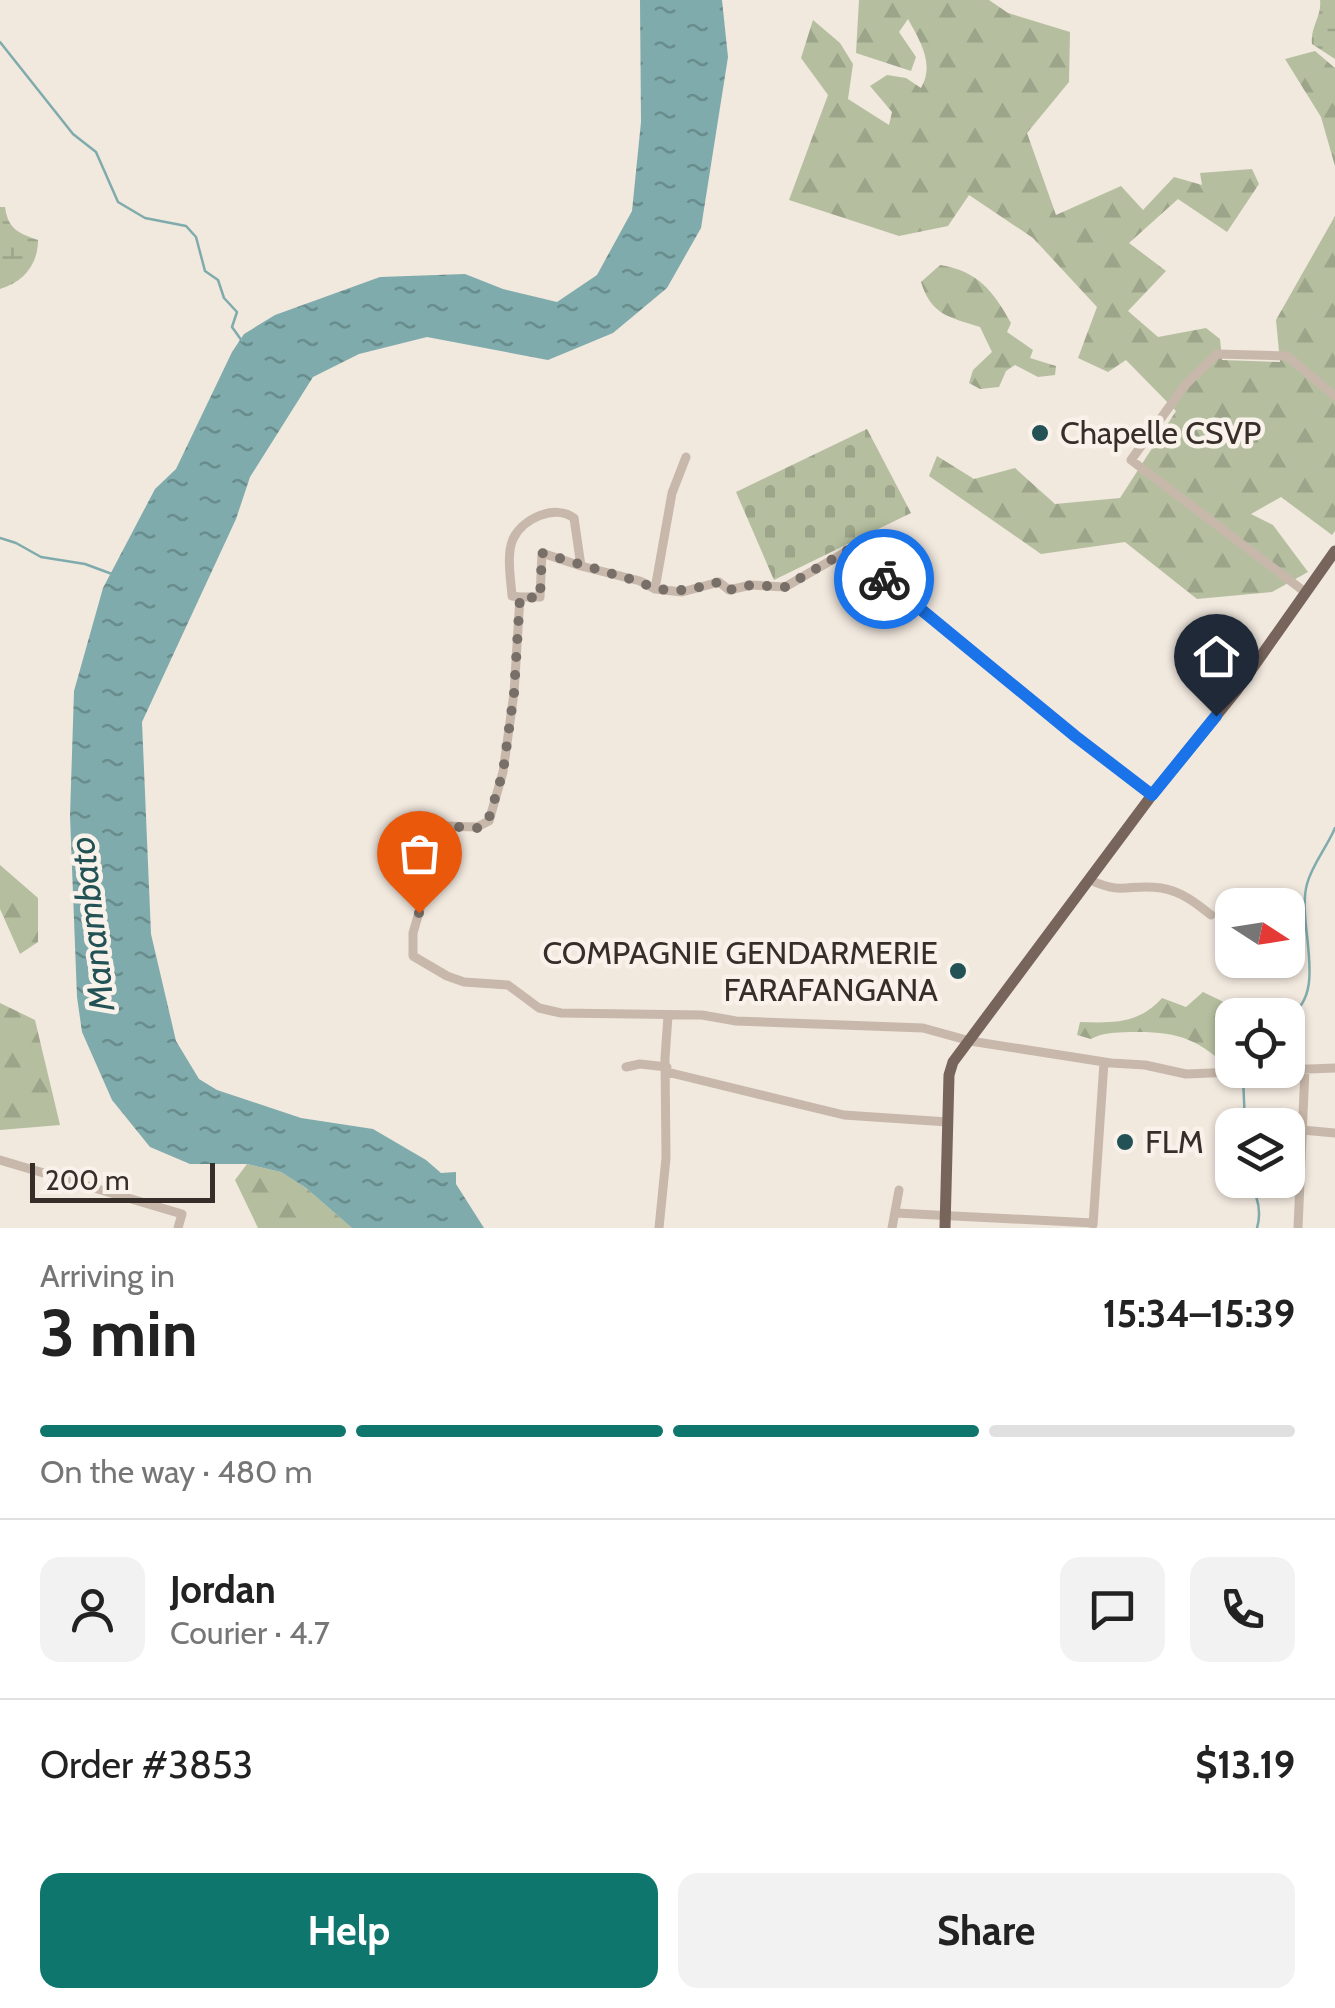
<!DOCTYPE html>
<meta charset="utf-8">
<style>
:root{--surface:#fff;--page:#f2f2f2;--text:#222;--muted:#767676;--line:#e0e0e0;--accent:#0f766e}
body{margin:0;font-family:Cabin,sans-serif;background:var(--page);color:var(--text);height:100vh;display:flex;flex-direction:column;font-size:38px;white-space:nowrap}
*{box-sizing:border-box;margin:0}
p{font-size:32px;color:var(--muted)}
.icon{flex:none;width:55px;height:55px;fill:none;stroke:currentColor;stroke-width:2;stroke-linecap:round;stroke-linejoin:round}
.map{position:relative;height:1228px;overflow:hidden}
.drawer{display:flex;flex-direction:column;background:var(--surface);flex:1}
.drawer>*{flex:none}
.needle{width:65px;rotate:102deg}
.buttons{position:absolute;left:1215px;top:888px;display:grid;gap:20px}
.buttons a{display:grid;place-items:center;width:90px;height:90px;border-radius:20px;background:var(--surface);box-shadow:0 2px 8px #0004;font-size:50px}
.scale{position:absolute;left:30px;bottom:25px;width:185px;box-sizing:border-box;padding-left:10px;border:5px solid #372e2a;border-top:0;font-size:28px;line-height:35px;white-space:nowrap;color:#372e2a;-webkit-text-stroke:8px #f9f2ea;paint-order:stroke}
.pin{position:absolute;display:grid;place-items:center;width:85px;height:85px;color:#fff;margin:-102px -42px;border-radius:50% 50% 50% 0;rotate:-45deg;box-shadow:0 0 10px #0007}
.pin .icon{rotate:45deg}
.courier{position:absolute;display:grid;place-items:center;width:100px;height:100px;margin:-50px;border:8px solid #1a73e8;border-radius:50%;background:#fff;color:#222;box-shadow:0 2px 12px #0007}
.summary em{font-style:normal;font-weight:700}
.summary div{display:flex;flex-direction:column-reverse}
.summary{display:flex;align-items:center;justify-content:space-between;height:170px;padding:0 40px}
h1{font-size:65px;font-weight:700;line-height:75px}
.bar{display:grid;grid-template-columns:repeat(4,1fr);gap:15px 10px;align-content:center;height:120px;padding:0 40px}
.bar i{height:12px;border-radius:8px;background:var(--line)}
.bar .on{background:var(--accent)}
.bar p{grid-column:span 4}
.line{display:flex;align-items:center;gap:25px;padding:0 40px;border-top:2px solid var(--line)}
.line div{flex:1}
.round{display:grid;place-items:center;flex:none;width:105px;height:105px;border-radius:20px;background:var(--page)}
.primary-button{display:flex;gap:20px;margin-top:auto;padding:20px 40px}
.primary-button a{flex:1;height:115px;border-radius:20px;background:var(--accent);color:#fff;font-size:40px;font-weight:700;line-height:115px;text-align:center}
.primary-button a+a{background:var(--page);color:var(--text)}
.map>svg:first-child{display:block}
.forest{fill:url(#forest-firs)}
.wetland{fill:url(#wetland-marsh)}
.cemetery{fill:url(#cemetery-stones)}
.water{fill:url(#water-ripples)}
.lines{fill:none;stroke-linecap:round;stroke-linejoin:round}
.stream{stroke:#7fabac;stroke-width:2.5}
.minor{stroke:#c8b8ab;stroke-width:9}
.major{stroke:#77655c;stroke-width:11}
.done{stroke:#786f69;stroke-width:10;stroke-dasharray:0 18}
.route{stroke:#1a73e8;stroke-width:12}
.poi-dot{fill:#225255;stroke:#f9f2ea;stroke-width:4}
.labels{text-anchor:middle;stroke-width:9;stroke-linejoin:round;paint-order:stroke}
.poi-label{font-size:32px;fill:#372e2a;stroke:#f9f2ea;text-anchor:start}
.water-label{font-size:35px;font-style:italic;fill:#225255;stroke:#f9f2ea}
</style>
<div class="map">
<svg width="1335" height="1228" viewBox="0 0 1335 1228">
<defs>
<pattern id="forest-firs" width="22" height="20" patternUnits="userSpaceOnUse" patternTransform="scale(2.5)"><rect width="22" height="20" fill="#b5bf9f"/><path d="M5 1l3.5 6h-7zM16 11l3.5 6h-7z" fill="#9ca489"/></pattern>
<pattern id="wetland-marsh" width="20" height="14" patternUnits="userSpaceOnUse" patternTransform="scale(2.5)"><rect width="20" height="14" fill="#b5bf9f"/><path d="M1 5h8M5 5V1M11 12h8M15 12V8" fill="none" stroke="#9ca489"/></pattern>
<pattern id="cemetery-stones" width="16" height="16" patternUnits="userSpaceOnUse" patternTransform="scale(2.5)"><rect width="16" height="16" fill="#b5bf9f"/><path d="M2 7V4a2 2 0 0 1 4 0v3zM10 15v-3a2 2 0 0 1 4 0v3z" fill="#9ca489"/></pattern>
<pattern id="water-ripples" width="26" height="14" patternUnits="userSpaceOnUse" patternTransform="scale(2.5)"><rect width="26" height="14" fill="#7fabac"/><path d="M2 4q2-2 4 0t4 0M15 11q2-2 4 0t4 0" fill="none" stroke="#698c8c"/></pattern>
</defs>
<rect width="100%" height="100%" fill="#f1e8de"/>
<path class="forest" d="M859,0H989L1008,13L1070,32L1069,82L1027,133L1056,215L1121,186L1143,210L1174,177L1202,185L1200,173L1252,169L1259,184L1227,232L1178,199L1129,243L1166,271L1128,311L1158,337L1206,328L1220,339L1222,360L1280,362L1276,320L1335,216V531L1332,535L1281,497L1251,514L1273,525L1308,572L1272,592L1197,599L1125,542L1041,554L929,476L937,456L974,479L1015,468L1055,504L1120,498L1176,411L1126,360L1108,372L1078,358L1097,307L1033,238L969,195L948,226L899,236L789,200L828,95L801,58L813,20L840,43L853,64L848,99L889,125L892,112L870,86L887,75L906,78L921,88C935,64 920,41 908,19L899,32L916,57L911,71L856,53Z
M1315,51L1335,68V166L1321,117L1285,59Z
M940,265C978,271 993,291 1011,323L1007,332L1033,350L1030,358L1056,366L1055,375L1038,377L1015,365L1006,371L999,387L980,389L969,383L973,370L992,352L980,327C949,317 931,315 921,282Z
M0,865L38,898V942L20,954L0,909Z
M1203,992L1230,1005L1224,1023L1232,1071C1198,1038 1177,1031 1130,1032C1115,1033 1104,1032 1091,1039L1077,1035L1080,1022C1113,1023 1139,1024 1162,998L1186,1007Z
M0,1003L35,1020L60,1125L0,1130Z
M247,1164L281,1172L306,1188L352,1228H258L235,1180Z"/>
<path class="wetland" d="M1320,0H1335V59L1312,44C1310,27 1322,16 1320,0Z
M0,207H5C8,229 18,233 38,240C38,264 24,282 0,289Z"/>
<path class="cemetery" d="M867,429L911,513L774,580L736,492Z"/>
<path class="water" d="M640,0H722L728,57L701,228L667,288L613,333L548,360L427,337L359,354L313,377L250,477L236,519L142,722L151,934L176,1041L199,1079L217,1090L301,1118L373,1129L426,1160L441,1173L456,1172V1184L484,1228H352L306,1188L281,1172L247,1164H190L150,1147L112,1100L82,1032L77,997L70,816L74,691L103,588L155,489L176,469L232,352L244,334L275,315L380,277L465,274L503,289L557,302L597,275L632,211L641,122Z"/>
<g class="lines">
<path class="stream" d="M0,42L73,134L96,152L118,202L145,218L186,226L196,237L205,271L218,280L224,298L237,312L232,327L242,341
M0,538L16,543L41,557L85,564L112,574
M1288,1017C1330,993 1296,925 1307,884C1312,865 1327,847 1335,828
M1243,1076L1245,1125
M1248,1180C1257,1194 1262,1211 1257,1228"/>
<path class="minor" d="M581,566L542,553L540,597H520L514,693L503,772L489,821L477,827L443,826L436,834L432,846L429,878L413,933V956L447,976L464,982L508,985L539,1008L561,1013L702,1015L736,1021L923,1028L970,1041L1111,1063L1145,1065L1186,1074L1335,1068
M655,589L672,493L686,457
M1305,592L1131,460L1185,385L1217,354L1287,356L1335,396
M520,597L512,596C511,580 506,555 513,539C523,518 555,504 574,518L581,566L640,581L655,589L682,592L719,582L729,590L751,585L785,587L849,550L855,551L869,566L1075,736L1152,795
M1090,880C1125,896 1128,883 1161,888C1181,891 1196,903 1211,915
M626,1067L640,1064L667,1067
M667,1072L844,1115L948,1122
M1302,1130L1335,1133
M0,1160L182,1214L178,1228
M896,1213L1093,1223
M1093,1225L1104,1062
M659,1228L666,1158L665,1058L668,1016
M892,1228L899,1190
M1298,1228L1305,1069"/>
<path class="major" d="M945,1228L949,1075L953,1062L1152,795L1237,690L1335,551"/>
</g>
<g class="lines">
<path class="done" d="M419,913L429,878L432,846L436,834L443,826L477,828L488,821L503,772L514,693L520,597L540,598L542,553L640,582C668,596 690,590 719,582L729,590L751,585L785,587L848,550L855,552L884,579"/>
<path class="route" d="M884,579L1075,736L1152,795L1216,716"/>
</g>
<g class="poi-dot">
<circle cx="1040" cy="433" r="10"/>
<circle cx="958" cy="971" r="10"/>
<circle cx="1125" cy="1142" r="10"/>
</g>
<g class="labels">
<g class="poi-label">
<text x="1060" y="444">Chapelle CSVP</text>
<text x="938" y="964" text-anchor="end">COMPAGNIE GENDARMERIE<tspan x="938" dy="37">FARAFANGANA</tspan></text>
<text x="1145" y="1153">FLM</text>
</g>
<g class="water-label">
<text transform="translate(92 924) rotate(-97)" y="12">Manambato</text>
</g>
</g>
</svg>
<div class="buttons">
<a><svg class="needle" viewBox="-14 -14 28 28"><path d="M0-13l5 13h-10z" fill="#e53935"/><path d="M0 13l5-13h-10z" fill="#767676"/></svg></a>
<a><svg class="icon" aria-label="locate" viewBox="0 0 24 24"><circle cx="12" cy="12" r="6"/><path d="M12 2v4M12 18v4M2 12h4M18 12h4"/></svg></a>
<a><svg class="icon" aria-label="layers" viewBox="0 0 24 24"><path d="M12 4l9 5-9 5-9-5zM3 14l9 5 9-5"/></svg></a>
</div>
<div class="scale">200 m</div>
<div class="pin" style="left:419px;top:913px;background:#ea580c"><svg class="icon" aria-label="bag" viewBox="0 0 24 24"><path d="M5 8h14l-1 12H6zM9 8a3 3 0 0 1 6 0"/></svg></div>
<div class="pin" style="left:1216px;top:716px;background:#1f2937"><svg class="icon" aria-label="home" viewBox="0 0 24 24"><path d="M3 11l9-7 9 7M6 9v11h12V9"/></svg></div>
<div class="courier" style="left:884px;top:579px"><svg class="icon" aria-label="bike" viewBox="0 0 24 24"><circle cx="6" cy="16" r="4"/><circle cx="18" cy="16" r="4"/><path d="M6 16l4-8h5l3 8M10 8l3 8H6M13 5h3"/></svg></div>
</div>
<section class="drawer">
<div class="summary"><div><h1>3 min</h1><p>Arriving in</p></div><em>15:34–15:39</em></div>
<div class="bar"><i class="on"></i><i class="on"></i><i class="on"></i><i></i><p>On the way · 480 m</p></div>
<div class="line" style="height:180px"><a class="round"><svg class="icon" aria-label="person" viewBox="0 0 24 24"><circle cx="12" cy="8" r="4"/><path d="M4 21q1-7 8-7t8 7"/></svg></a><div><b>Jordan</b><p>Courier · 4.7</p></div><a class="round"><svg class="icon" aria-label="chat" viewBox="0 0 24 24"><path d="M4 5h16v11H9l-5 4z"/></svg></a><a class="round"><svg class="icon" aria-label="phone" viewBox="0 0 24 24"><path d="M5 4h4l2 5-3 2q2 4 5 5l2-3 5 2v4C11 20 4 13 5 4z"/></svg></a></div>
<div class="line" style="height:130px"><div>Order #3853</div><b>$13.19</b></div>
<div class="primary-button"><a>Help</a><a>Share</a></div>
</section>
